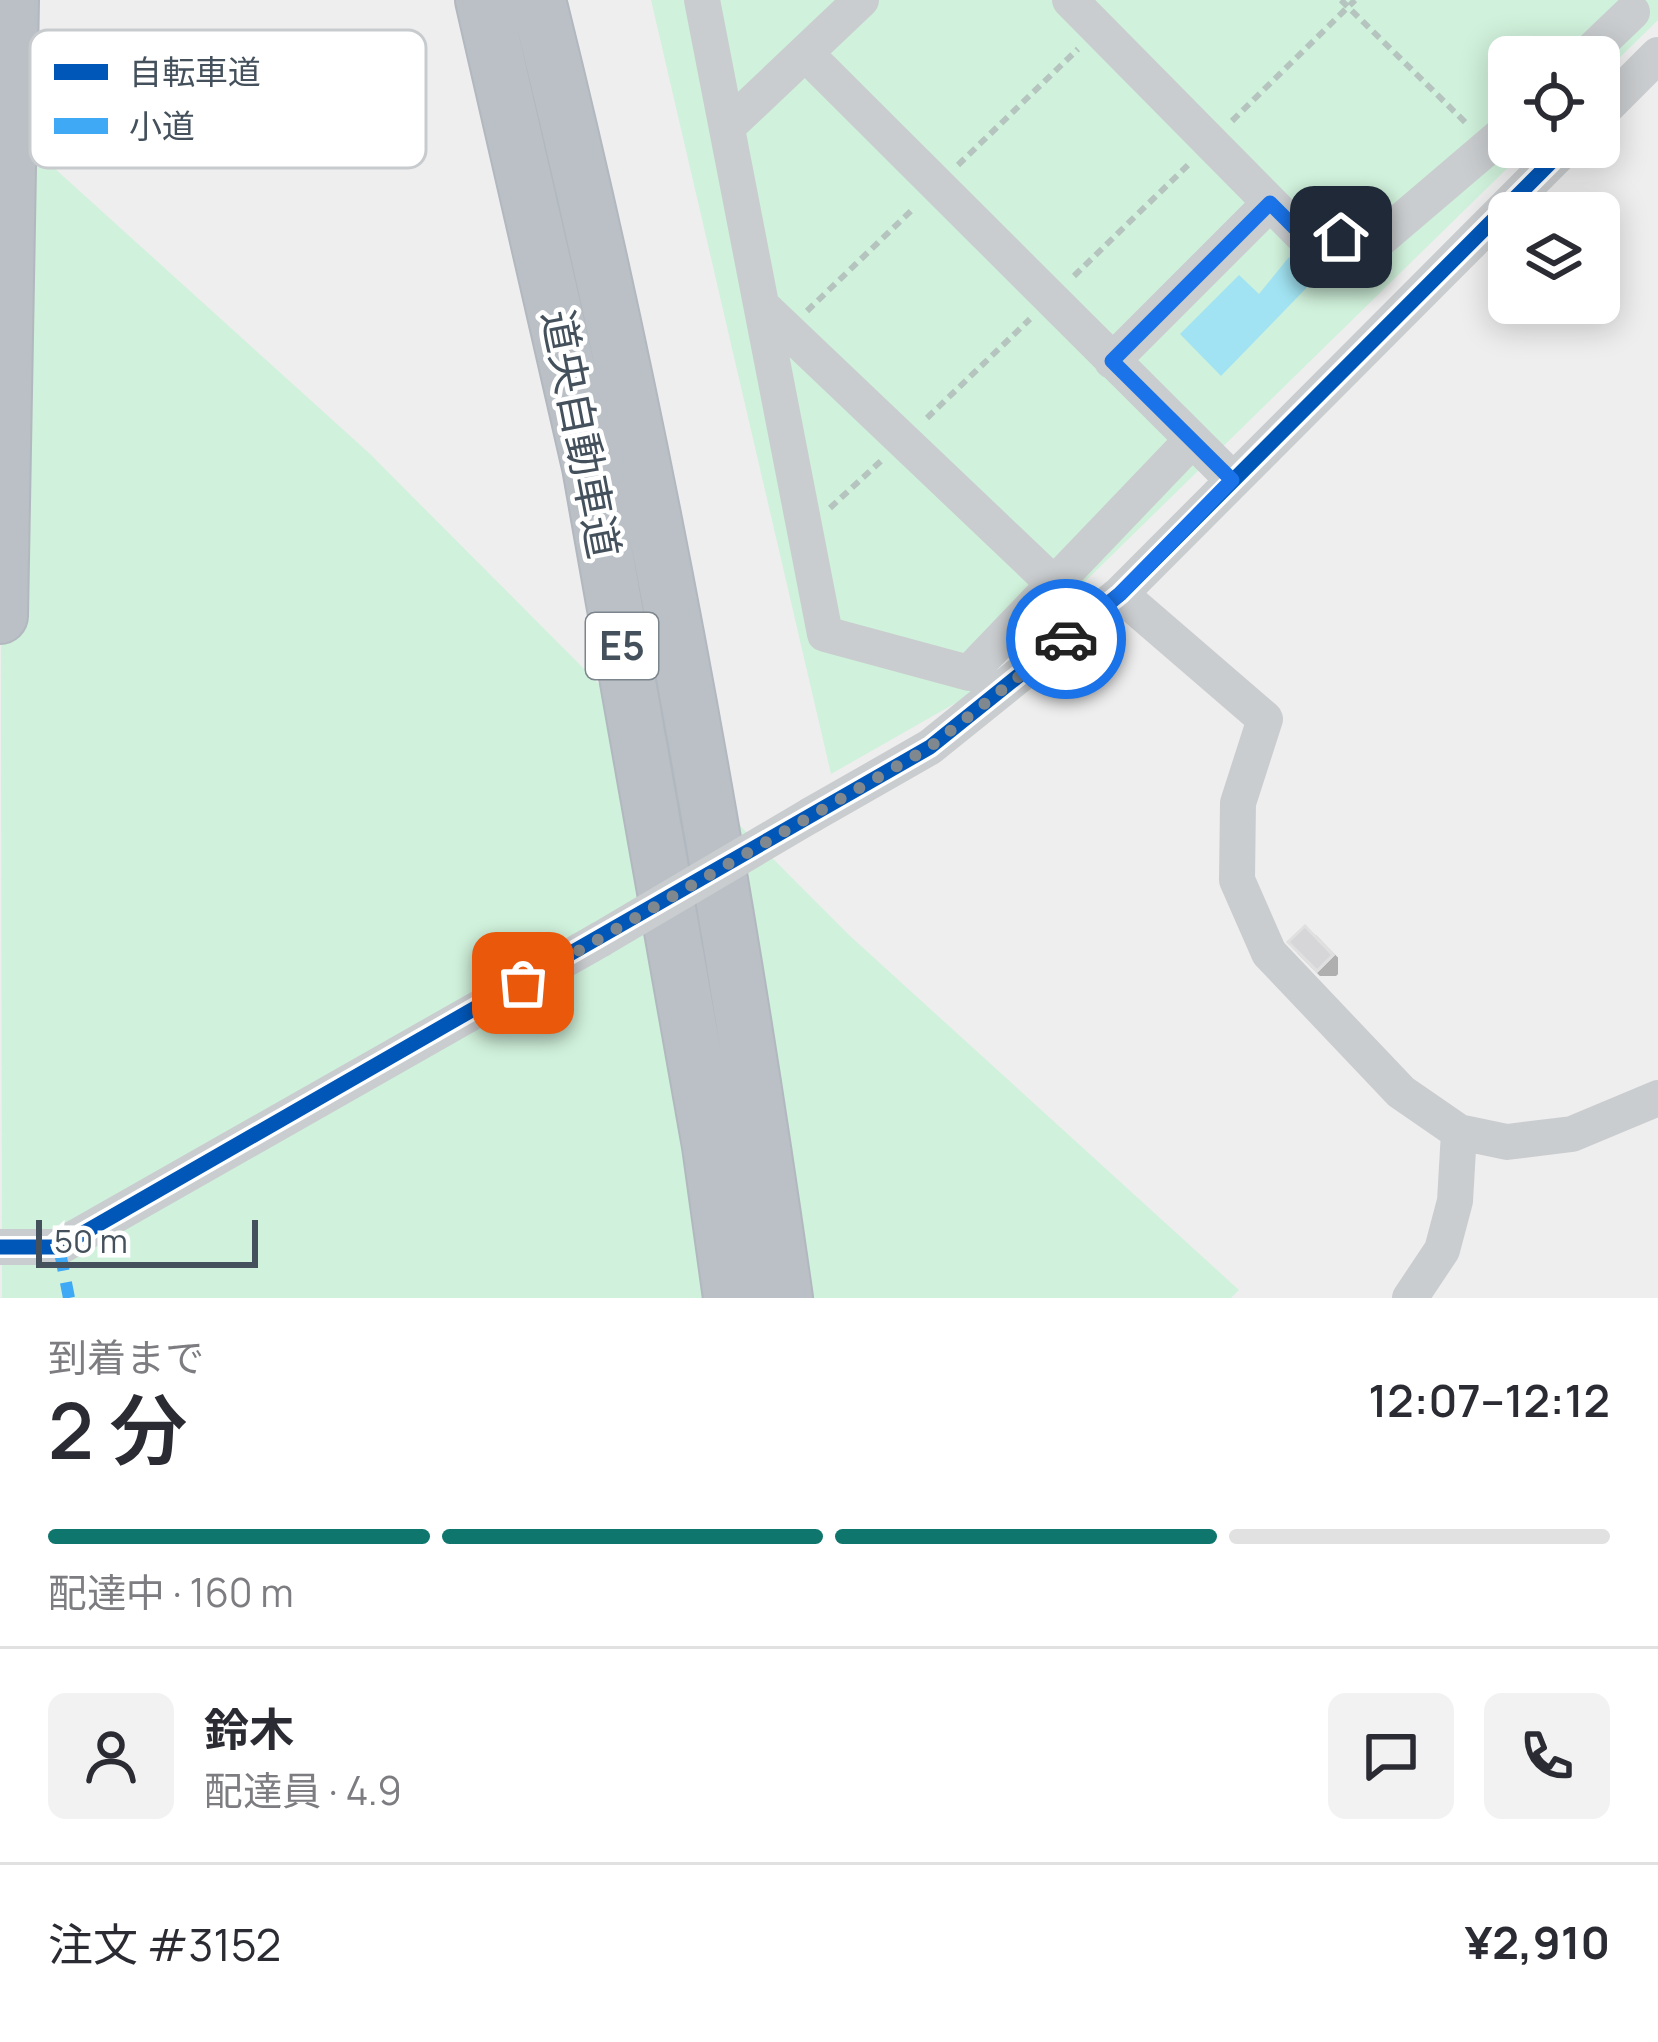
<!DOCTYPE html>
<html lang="ja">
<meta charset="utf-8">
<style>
:root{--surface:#fff;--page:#f2f2f3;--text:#2b2b33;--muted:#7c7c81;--line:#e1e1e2;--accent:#0f766e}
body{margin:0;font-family:Manrope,"Noto Sans JP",sans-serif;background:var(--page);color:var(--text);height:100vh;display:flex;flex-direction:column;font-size:45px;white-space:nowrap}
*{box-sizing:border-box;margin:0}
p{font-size:39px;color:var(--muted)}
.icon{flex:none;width:66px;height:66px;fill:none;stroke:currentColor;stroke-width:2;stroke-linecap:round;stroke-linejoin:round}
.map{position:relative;height:1298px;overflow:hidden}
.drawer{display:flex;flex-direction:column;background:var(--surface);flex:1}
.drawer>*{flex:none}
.buttons{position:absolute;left:1488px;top:36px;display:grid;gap:24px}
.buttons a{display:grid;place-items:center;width:132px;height:132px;border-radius:18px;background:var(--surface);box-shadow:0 6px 30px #0003;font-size:60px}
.scale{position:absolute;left:36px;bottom:30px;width:222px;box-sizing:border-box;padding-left:12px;border:6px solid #44515c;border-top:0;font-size:33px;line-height:42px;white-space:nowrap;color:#44515c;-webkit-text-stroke:9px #fff;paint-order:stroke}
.pin{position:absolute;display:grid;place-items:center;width:102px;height:102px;color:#fff;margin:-51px;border-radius:24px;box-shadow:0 6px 18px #0006}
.courier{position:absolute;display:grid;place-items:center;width:120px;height:120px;margin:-60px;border:9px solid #1a73e8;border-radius:50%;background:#fff;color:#222;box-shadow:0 3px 15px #0007}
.summary em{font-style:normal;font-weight:600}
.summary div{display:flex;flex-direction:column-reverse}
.summary{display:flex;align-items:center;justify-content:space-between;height:204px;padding:0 48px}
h1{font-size:78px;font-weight:600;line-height:90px}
.bar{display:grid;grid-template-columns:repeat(4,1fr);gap:18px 12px;align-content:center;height:144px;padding:0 48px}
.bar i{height:15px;border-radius:9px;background:var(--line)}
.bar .on{background:var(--accent)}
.bar p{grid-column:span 4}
.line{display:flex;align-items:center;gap:30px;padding:0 48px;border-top:3px solid var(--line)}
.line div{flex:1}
.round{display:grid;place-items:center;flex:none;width:126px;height:126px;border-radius:18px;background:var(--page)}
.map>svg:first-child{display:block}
.green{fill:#d0f1db}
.water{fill:#a1e3f2}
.building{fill:#d6d6d9;stroke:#e0e0e1;stroke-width:3;filter:url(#shadow)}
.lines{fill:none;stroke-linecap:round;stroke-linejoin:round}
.highway-casing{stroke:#b2b8bf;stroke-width:58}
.path{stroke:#b6c4bf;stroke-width:6;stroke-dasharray:9 6;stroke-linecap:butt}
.minor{stroke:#cacdcf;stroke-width:36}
.highway{stroke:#bac0c5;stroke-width:54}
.minor-bridge{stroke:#cacdcf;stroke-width:36}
.quiet{stroke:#3fa9f5;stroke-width:12;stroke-dasharray:24 12;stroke-linecap:butt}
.cycleway-casing{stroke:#fff;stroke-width:22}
.cycleway{stroke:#0057b8;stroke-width:15}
.done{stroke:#80888f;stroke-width:12;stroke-dasharray:0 21.6}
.route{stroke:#1a73e8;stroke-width:15}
.labels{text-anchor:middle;stroke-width:9;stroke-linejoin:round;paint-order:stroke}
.shield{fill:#fff;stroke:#7c858d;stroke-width:3}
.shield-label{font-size:39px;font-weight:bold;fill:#44515c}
.street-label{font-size:42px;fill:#44515c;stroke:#fff}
.key{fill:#fff;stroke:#c7cbce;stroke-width:3}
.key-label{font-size:33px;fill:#44515c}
</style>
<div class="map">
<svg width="1658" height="1298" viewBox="0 0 1658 1298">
<defs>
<filter id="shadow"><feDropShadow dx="11" dy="11" stdDeviation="0" flood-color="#0004"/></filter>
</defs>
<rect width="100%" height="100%" fill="#efeeee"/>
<path class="green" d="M651,0H1658V20L1599,78V57H1509V147H1529L968,696L831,774Z
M0,119L369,453L849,935L1239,1290L1231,1298H2Z"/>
<path class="water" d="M1289,257L1316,278L1221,376L1180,334L1239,275L1259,294Z"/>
<path class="building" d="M1305,926L1333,955L1317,971L1288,942Z"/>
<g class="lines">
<defs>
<path id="highway" d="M483,0L590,467L710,1146L731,1298
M538,0C645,427 723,862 785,1298
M0,616L11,0"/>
</defs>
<use href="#highway" class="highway-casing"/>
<path class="path" d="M1341,0L1466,123
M1232,121L1355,0
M958,165L1078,49
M1074,276L1189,164
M807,311L914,208
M927,418L1030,319
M830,508L882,460"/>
<path class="minor" d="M702,0L825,634L969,673L1192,440
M1070,0L1302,235L1380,239L1509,129
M806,54L1233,480
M1585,57L1632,12
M1599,114L1658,55
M727,127L861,0
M764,308L1054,584
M1112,361L1270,203
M1120,594L1265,719L1238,803L1237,880L1269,953L1401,1092L1459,1132L1507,1142L1572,1134L1658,1098
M811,815L930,747L1120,594L1566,147
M0,1247H59L601,939
M1410,1298L1442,1250L1455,1201L1459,1132"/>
<use href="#highway" class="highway"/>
<path class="minor-bridge" d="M601,939L811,815"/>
<path class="quiet" d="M59,1247L69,1298"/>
<defs>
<path id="cycleway" d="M0,1247H59L930,747L1120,594L1566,147"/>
</defs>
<use href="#cycleway" class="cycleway-casing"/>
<use href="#cycleway" class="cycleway"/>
</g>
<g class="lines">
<path class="done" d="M523,983L930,747L1066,639"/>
<path class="route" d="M1066,639L1120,594L1232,480L1112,361L1270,203L1302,235L1341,237"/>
</g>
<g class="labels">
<rect class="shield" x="586" y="613" width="72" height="66" rx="9"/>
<g class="shield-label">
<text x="622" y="660">E5</text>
</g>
<g class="street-label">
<text transform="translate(581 434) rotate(79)" y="15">道央自動車道</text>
</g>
</g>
<rect x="30" y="30" width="396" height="138" rx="18" class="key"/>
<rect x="54" y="64" width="54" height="16" fill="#0057b8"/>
<rect x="54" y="118" width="54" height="16" fill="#3fa9f5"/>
<g class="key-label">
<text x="129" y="84">自転車道</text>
<text x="129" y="138">小道</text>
</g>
</svg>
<div class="buttons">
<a><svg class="icon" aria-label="locate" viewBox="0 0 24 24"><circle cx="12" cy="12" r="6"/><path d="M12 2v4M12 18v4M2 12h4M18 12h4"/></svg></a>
<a><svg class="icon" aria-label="layers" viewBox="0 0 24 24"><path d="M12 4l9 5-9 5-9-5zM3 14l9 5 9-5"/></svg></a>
</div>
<div class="scale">50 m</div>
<div class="pin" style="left:523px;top:983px;background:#ea580c"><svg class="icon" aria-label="bag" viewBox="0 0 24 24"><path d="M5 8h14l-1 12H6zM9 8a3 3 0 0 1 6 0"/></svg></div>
<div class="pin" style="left:1341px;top:237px;background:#1f2937"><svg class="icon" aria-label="home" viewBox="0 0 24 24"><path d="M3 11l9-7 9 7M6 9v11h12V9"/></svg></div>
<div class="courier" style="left:1066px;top:639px"><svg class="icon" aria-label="car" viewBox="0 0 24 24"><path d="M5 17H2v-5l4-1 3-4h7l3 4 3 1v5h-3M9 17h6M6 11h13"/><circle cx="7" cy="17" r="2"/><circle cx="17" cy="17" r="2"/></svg></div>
</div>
<section class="drawer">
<div class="summary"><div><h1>2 分</h1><p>到着まで</p></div><em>12:07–12:12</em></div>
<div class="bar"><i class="on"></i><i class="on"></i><i class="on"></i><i></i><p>配達中 · 160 m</p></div>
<div class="line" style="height:216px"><a class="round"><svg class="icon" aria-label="person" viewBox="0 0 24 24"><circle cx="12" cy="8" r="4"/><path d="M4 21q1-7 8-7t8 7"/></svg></a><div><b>鈴木</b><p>配達員 · 4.9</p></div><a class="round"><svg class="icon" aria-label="chat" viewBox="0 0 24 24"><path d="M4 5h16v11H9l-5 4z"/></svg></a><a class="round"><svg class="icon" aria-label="phone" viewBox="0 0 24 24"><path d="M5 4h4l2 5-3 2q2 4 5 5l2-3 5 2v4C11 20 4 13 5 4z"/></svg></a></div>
<div class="line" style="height:156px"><div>注文 #3152</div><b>¥2,910</b></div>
</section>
